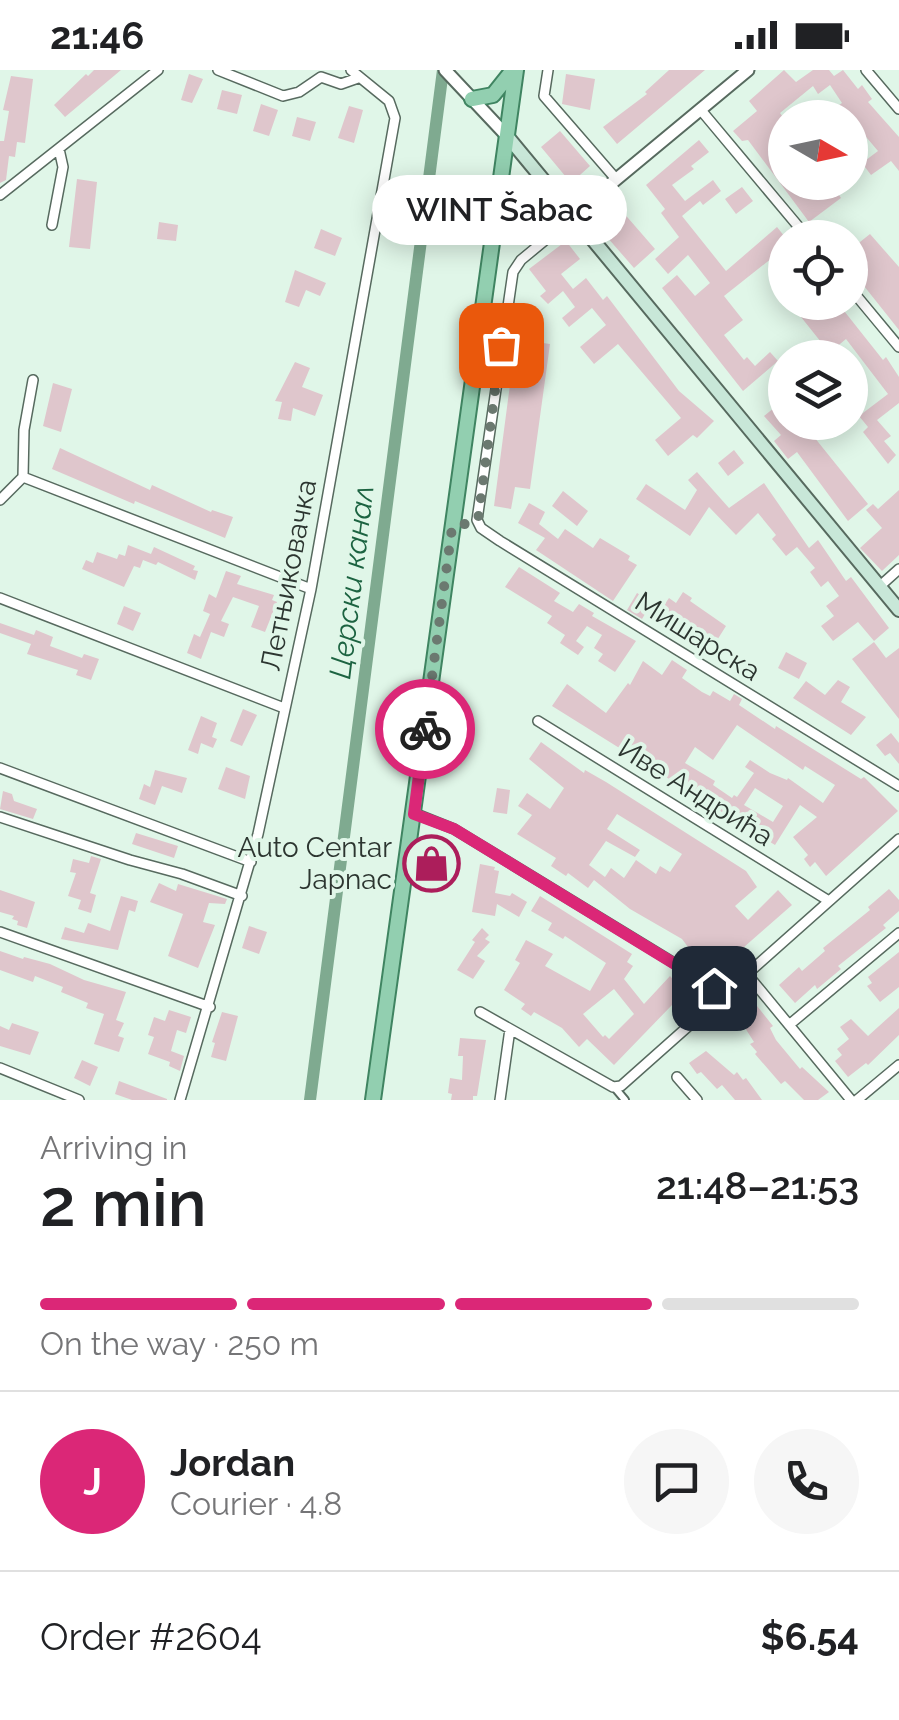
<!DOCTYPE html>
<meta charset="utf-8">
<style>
:root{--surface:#fff;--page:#f6f6f6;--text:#202124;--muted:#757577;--line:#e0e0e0;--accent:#db2777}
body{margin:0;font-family:Raleway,sans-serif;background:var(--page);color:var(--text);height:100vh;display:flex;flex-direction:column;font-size:38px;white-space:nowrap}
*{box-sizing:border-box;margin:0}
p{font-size:32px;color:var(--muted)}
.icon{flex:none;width:55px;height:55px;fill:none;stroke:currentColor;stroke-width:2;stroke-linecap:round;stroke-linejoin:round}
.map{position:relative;height:1030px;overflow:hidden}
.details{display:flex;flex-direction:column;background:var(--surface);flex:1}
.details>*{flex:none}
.needle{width:65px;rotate:99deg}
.tools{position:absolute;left:768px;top:30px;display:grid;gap:20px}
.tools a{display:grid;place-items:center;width:100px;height:100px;border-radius:50%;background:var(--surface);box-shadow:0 5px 25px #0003;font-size:50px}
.pin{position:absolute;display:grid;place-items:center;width:85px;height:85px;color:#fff;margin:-42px;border-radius:20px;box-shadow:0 5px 15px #0006}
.courier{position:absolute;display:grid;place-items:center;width:100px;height:100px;margin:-50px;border:8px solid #db2777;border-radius:50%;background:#fff;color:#222;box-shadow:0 2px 12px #0007}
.bubble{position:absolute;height:70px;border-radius:35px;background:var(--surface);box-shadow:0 5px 25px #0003;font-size:32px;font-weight:600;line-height:70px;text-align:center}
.summary em{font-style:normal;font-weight:600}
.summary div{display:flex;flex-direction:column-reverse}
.summary{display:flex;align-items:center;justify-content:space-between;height:170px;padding:0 40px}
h1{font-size:65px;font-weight:600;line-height:75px}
.bar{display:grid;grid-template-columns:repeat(4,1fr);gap:15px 10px;align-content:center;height:120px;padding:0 40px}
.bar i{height:12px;border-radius:8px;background:var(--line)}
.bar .active{background:var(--accent)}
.bar p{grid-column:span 4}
.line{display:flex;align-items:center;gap:25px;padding:0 40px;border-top:2px solid var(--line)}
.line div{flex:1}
.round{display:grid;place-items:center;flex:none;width:105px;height:105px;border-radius:52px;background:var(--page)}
.status{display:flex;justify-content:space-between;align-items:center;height:70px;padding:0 50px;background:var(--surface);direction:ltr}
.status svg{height:28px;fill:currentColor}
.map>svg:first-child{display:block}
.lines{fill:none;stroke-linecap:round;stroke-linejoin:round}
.canal{stroke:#7faa90;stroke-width:12}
.building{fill:#dfc6cc;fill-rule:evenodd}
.pedestrian-casing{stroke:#576a5f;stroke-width:10}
.minor-casing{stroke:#576a5f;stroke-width:12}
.tertiary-casing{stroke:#576a5f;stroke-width:15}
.secondary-casing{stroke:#576a5f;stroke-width:16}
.primary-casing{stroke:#3f8461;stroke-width:18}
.pedestrian{stroke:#fff;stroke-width:6}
.minor{stroke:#fff;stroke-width:9}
.tertiary{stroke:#fff;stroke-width:11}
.secondary{stroke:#c8e7d8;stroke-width:12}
.primary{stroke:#92cfb0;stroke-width:14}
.done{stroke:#6b7970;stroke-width:10;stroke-dasharray:0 18}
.route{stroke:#db2777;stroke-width:12}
.labels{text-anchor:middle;stroke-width:8;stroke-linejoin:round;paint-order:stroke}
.street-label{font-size:28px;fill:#2c3530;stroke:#e0f6e8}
.poi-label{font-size:28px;fill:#2c3530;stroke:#e0f6e8;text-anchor:end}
.water-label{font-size:30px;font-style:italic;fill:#1c6341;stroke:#e0f6e8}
</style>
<div class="status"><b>21:46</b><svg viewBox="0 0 49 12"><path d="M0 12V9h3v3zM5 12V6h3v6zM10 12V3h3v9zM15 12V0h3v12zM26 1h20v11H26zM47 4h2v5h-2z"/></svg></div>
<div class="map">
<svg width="899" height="1030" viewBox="0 0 899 1030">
<rect width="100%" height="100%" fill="#e0f6e8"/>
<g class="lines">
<path class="canal" d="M310,1030L443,0"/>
</g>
<path class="building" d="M94,0H121L65,47L54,35L86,4L88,6Z
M669,0H705L617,74L603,57L647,24L645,22Z
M784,0L796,12L813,0H829L834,6L843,0L858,19L862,15L872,29L868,32L899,67V101L891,91L871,105L862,93L878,81L850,48H821L842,33L830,15L818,24L813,16L780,43L785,50V58L778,63L783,69L775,76L785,88V112H830L841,128L809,152L748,70L742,71L733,61L757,41L749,31Z
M189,4L203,9L192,33L181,30Z
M566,4L595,9L590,40L562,34Z
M11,6L33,9L25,73L17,72L15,87L9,86L6,110L0,113V71H4L9,41L3,40Z
M222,20L242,25L237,44L217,39Z
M261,34L278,40L269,66L253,61Z
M349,36L363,40L354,73L338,68Z
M297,47L316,52L310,71L292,66Z
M560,61L590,96L571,113L541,77Z
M699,70L709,82L691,96L694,99L672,115L685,131L713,110L721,121L703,135L700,131L682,146L726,201L777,157L785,167V194L777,184L724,226L743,250L724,265L744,290L747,287L755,296L770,282L778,291L743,321L662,218L677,205L695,226L710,213L688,185L668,204L655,189L679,167L661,143L665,139L646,115Z
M77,109L97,112L90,179L69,177Z
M742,117L753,131L736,144L725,129Z
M615,133L655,179L634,198L593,151Z
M159,152L178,155L176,171L157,169Z
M321,159L342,168L335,186L314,178Z
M870,164L899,197V260L864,216L850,204V180Z
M566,171L580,189L561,204L573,219L586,208L603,230L607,226L679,321L714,351L697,368L693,365L668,386L655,370L681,348L618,274L594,294L580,277L606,255L592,238L569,257L562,248L575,237L563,221L548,234L540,226L546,221L529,199Z
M295,200L326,213L320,226L306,220L299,237L285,232Z
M819,232H837L883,290L886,287L899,307V333L877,350L891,366L884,371L896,385L888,394L863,362L868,357L859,346L888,324L846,269L823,288H783L794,277L803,287L821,272L801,247Z
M516,269L550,274L530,419L515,417L511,439L494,436Z
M295,292L310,298L302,317L323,325L315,346L293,338L291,351L278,349L282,332L275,331Z
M53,313L72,319L61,362L43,356Z
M785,329V352H802L868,434L848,451L797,382L788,389L774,371L781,365L764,346Z
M60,378L150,420L152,415L211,442L212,440L233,447L225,468L135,431L134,434L52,399Z
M734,380L744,393L728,406L718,393Z
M697,402L729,438L764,413L809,478L818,470L846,511L851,507L889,558L874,571L858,552L833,571L821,556L834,546L826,536L839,526L828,511L821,517L810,502L815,498L797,477L786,486L772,469L776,465L758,443L736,465L709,437L690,466L636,429L646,414L685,440L697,420L688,410Z
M899,420V485L882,501L860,478L882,458L866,440L873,434L878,439Z
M563,421L588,441L577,456L552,436Z
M529,433L545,442L539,454L558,469L565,459L593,478L600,468L630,486L628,490L637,495L613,531L536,480L545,468L518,453Z
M128,475L151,484L154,477L195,496L193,500L198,501L195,510L158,492L156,495L143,490L140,498L134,496L124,517L82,499L86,490L93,493L97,482L117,489L119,484L125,486Z
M519,497L560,523L554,531L573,542L579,534L594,543L592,546L636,571L615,602L598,591L603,584L594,578L602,565L587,556L576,571L584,577L578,585L560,573L565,565L547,553L552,546L505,517Z
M226,501L241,506L237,514L274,525L272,530L277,532L265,562L251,557L259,536L233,527L221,551L229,554L224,567L211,562L201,589L187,583L194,564L200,567L210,544L203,541L209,524L216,528Z
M683,522L692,528L690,531L726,556L714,575L677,551L674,556L648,539L642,549L627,540L637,523L662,538L669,528L676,533Z
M124,536L141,543L133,561L117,554Z
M0,553L34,565L36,560L53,567L50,576L82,588L84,584L99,589L91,610L76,605L78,600L27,584L31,574L0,563Z
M874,572L886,588L899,578V649L852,589Z
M786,582L807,593L799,609L778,598Z
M672,590L687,600L682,608L702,622L710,626L713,621L730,631L734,624L742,629L739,635L775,659L776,656L861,709L864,707L898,741L826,806L815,792L810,797L804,789L808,785L793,767L817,747L800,735L775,775L552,636L567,614L606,643L628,613L630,615L643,591L662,605ZM737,655L803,700L805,696L835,715L823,733L788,708L787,710L770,703L750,690L745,697L754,703L737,727L734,725L732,728L713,715L715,711L685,693L695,677L713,690ZM755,718L783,736L773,752L744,735Z
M838,610L850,617L841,632L866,647L851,665L793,628L806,611L825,625Z
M243,639L257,645L242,676L230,671Z
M201,646L217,653L212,667L217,669L213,678L201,673L198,684L188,680Z
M891,663L899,673V694L890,683L885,686L876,675Z
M541,672L584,703L585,700L606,712L746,801L757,817L735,836L748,850L778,820L792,835L719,899L703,879L694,885L682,869L630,839L594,810L588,818L568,803L566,806L551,796L556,788L517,764L532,745L518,736L527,723L550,739L564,718L529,689ZM617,744L682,784L670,802L660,796L656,804L636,790L624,808L611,798L605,807L589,795L606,771L635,787L640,780L607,759Z
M226,697L250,706L245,729L218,719Z
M155,700L187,708L182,723L162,716L155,735L139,729L144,714L150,717Z
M497,718L510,720L507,744L493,742Z
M3,721L12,724L14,731L37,739L33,749L0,739Z
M136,763L178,776L174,788L132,774Z
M91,786L101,789L90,823L96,825L91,843L78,839L81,830L68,826L76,803L70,802L73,789L89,793Z
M480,794L495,797L494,800L499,801L495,823L510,826L512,823L527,832L519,847L497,834L495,846L472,842Z
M159,813L176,821L178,814L227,829L225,834L209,833L203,852L215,855L198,898L168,886L183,844L150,832Z
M889,819L899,830V841L883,855L886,858L838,896L841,899L817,919L815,915L795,933L779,915L799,897L802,901L825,881L823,878L870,840L868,837Z
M0,820L35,832L27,858L17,855L18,851L12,849L14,846L0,842Z
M121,826L138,831L135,842L129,840L118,880L61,869L65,857L84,863L88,853L110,861Z
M540,826L632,884L627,892L633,896L624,909L644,934L670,906L687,924L674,936L672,935L614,995L587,969L579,977L562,958L534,942L531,946L521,939L525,934L504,920L520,893L515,890L526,870L553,884L545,896L590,921L606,893L565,866L563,869L548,860L552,853L531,841ZM614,919L634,944L609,969L605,965L603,967L583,944Z
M249,856L267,862L259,884L242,878Z
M482,858L489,865L485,869L490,872L477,886L485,891L473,909L457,900L475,872L472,870Z
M0,881L23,889L24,887L50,894L84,910L126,922L116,950L124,953L118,966L124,968L119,982L94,974L104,944L86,938L88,933L61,922L63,917L35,906L33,912L0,900Z
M899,882V917L880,932L867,916L872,913L868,907Z
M757,936L773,956L770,958L776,970L800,999L802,997L829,1022L818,1030H804L785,1011L781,1014L755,984L757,982L750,974L754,972L740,950Z
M899,938V965L868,995L866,993L848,1007L835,991L842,985L837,979L849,969L840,957L851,949L868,966Z
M169,940L191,947L186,963L177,960L171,981L184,986L180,1001L169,996L170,992L148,984L154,967L148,965L154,947L165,951Z
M222,942L238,946L226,991L211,987L215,973L212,972Z
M12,953L39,962L30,985L0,976V956L9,960Z
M460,968L486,970L477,1026H473V1030H451L452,1024L448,1023L450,1008L462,1010L463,986H458Z
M706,981L734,1005L737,1002L743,1010L746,1008L762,1030H735L722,1015L717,1019L701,1002L697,1004L689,993Z
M82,990L98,997L90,1016L74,1008Z
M119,1011L167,1029V1030H132L115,1024Z"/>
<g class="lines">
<defs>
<path id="pedestrian" d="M615,1018L625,1030"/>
<path id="minor" d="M218,0L283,26L299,22L321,7L341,14L358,8
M548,0L544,26L616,109
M866,0L899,39
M700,39L808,168
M0,125L158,0
M52,155L63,97L59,79
M850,218L899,277
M23,407L311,519
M0,430L23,407L24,360L33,310
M477,450L481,458L500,471L899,716
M477,450L513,202L521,190L573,147
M880,516L899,499
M0,528L284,638
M538,651L829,831
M0,698L251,792
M414,743L454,759L725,924
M0,747L130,790L182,804L242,826
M0,862L210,937
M747,904L851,1030
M480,942L613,1017L621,1016L899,769
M789,955L899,863
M0,998L79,1030
M677,1007L697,1030
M180,1030L258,764L311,519L395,48L389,31L351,0
M500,1030L510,959
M857,1030L899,995"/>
<path id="tertiary" d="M445,0L507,66
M572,146L748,0"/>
<path id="secondary" d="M507,66L899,540"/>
<path id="primary" d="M472,29L493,25L513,0
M494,157C515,137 528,120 559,129
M373,1030L516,0"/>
</defs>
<use href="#pedestrian" class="pedestrian-casing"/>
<use href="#minor" class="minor-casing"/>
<use href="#tertiary" class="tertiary-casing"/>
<use href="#secondary" class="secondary-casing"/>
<use href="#primary" class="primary-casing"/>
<use href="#pedestrian" class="pedestrian"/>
<use href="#minor" class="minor"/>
<use href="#tertiary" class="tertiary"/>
<use href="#secondary" class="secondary"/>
<use href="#primary" class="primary"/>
</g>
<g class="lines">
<path class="done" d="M425,659L452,458L478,450L501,275"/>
<path class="route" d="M425,659L414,744L454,759L714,918"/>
</g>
<defs>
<symbol id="shop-ring" viewBox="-11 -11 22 22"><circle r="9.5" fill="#e0f6e8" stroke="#ac1e5b" stroke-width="1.5"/><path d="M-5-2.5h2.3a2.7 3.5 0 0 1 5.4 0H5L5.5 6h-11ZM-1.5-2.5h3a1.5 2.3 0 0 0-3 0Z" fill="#ac1e5b"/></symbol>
</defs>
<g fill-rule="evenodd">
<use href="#shop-ring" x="400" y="762" width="63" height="63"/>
</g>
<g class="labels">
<g class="street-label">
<text transform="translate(288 505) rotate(-79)" y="10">Летњиковачка</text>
<text transform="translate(698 566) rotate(32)" y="10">Мишарска</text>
<text transform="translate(696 722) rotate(32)" y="10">Иве Андрића</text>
</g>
<g class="poi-label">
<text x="392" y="787">Auto Centar<tspan x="392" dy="32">Japnac</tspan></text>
</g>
<g class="water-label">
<text transform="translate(352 512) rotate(-83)" y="10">Церски канал</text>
</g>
</g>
</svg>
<div class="tools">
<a><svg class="needle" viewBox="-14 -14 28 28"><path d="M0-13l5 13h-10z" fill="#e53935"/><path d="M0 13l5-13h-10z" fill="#757577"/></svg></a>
<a><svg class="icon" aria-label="locate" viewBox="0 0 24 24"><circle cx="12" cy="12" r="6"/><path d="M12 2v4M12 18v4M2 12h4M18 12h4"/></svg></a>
<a><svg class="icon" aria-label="layers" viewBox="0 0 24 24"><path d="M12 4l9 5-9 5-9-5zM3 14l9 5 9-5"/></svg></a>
</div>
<div class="pin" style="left:501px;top:275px;background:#ea580c"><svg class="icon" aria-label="bag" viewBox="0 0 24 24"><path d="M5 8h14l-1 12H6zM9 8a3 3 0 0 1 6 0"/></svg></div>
<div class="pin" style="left:714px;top:918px;background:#1f2937"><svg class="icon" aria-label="home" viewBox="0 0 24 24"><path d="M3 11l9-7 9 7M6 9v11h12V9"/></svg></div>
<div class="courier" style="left:425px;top:659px"><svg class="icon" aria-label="bike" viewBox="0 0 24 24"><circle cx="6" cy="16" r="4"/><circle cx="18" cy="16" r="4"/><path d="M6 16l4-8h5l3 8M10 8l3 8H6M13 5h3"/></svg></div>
<div class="bubble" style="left:372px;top:105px;width:255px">WINT Šabac</div>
</div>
<section class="details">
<div class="summary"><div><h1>2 min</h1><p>Arriving in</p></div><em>21:48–21:53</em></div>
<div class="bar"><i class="active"></i><i class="active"></i><i class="active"></i><i></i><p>On the way · 250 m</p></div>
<div class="line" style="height:180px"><b class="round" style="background:var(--accent);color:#fff">J</b><div><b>Jordan</b><p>Courier · 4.8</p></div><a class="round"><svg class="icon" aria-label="chat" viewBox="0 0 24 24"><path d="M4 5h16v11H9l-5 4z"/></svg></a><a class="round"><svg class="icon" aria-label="phone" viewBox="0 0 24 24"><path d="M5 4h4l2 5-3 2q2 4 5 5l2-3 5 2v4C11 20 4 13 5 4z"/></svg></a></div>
<div class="line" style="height:130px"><div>Order #2604</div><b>$6.54</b></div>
</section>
